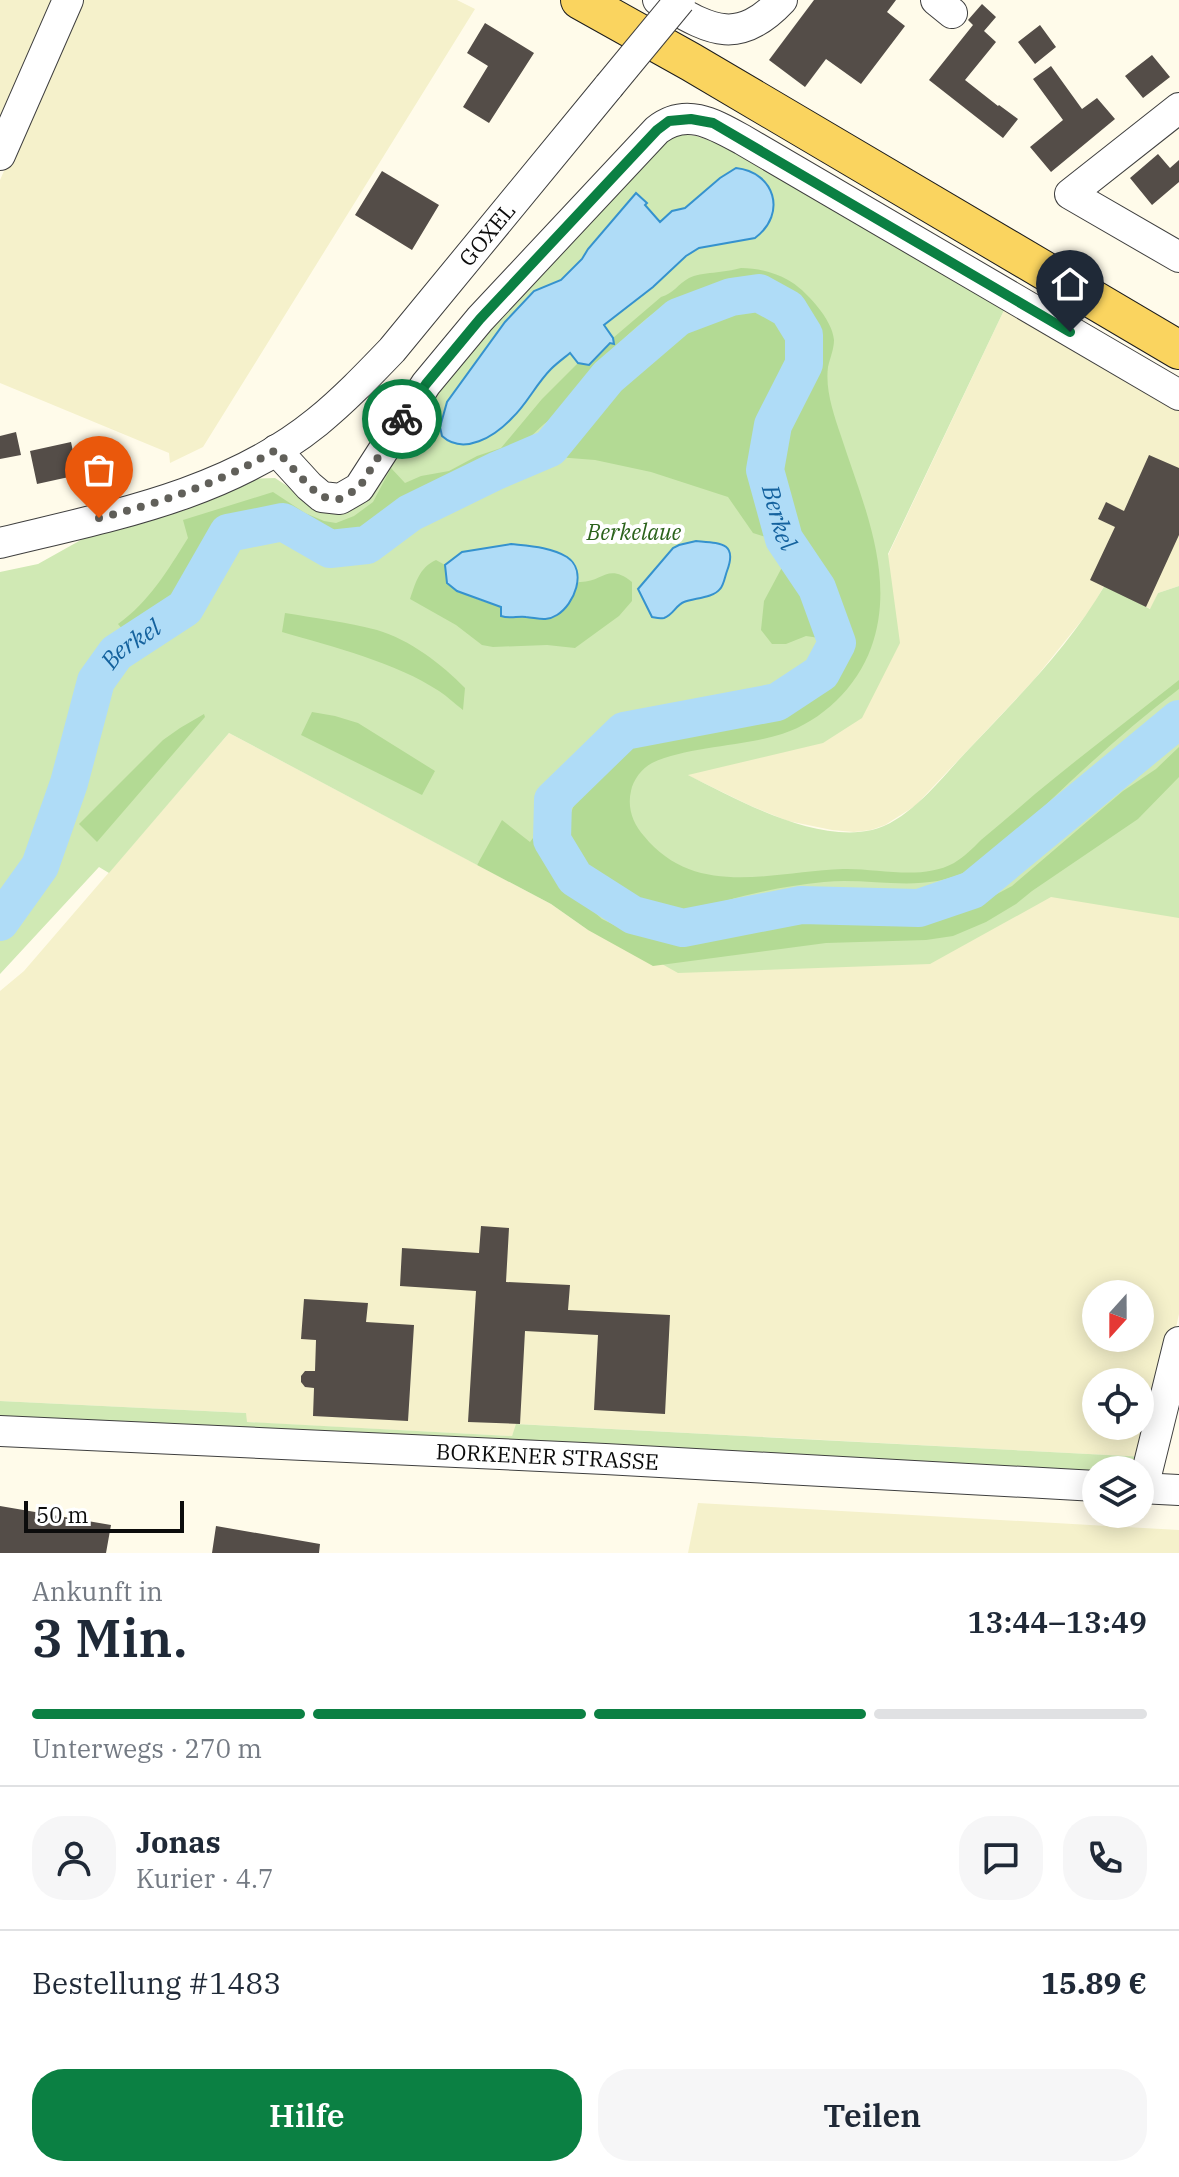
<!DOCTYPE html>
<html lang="de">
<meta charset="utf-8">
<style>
:root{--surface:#fff;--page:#f6f6f7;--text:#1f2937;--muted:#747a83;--line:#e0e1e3;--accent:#0b8043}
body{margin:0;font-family:"IBM Plex Serif",serif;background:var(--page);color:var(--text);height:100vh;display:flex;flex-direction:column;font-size:30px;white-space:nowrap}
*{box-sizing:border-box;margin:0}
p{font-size:26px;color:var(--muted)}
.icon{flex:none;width:44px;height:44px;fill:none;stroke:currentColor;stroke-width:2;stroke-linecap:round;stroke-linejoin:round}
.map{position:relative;height:1553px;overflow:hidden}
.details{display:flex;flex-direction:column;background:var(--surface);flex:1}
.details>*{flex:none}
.needle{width:52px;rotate:201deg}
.buttons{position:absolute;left:1082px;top:1280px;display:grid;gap:16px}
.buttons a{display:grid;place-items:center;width:72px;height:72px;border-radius:50%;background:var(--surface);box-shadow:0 4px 20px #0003;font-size:40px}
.scale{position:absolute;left:24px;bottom:20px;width:160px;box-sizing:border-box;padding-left:8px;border:4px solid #0c0c0c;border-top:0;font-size:22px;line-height:28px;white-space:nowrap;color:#0c0c0c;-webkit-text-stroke:6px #fff;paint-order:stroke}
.pin{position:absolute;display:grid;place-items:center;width:68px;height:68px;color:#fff;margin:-82px -34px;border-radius:50% 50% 50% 0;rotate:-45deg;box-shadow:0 0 8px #0007}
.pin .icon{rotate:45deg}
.courier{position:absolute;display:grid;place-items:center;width:80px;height:80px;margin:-40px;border:6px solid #0b8043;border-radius:50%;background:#fff;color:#222;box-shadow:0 2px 10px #0007}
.summary em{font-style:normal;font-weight:600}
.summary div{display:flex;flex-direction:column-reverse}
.summary{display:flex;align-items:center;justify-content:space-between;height:136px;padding:0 32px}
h1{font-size:52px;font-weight:600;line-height:60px}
.bar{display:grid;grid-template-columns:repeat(4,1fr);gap:12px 8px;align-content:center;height:96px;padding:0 32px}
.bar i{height:10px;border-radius:6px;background:var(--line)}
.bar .active{background:var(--accent)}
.bar p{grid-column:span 4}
.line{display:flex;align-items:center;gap:20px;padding:0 32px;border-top:2px solid var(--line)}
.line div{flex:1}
.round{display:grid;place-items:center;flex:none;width:84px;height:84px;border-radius:32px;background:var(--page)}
.primary-button{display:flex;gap:16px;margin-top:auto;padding:16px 32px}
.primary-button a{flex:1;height:92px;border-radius:32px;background:var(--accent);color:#fff;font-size:32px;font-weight:600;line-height:92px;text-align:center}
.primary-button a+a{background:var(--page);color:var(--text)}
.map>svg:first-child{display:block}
.farmland{fill:#f5f1cb;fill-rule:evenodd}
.green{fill:#d0e9b4}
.forest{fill:#b3da94}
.water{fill:#afdcf7;stroke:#3592ce;stroke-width:2}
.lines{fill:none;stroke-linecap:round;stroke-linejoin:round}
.river{stroke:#afdcf7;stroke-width:38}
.building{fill:#544d48}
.minor-casing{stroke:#3f3f3f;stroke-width:32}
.major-casing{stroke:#1d1d1d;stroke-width:40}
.minor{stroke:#fff;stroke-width:30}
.major{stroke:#fad45f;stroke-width:38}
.minor-bridge-casing{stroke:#3f3f3f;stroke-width:32;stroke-linecap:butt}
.minor-bridge{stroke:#fff;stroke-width:30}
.done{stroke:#61605a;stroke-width:8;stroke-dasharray:0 14.4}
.route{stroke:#0b8043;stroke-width:10}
.labels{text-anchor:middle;stroke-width:8;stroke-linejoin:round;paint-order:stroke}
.street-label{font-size:22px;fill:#0c0c0c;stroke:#fff}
.park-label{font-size:22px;font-style:italic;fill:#2b631c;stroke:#fff}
.water-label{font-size:24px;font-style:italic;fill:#14629e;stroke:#fff}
</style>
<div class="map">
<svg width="1179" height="1553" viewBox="0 0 1179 1553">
<rect width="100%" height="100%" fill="#fffbea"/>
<path class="farmland" d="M0,0H56L0,130Z
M80,0H457L475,9L203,447L170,463L169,453L0,383V180Z
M1006,306L1179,405V586L1158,593L1151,609L1104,586L1091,609L1033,681L915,806L885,825L871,830L854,832L832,830L788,821L751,806L681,772L881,570Z
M229,733L551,904L588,930L1179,777V1314L1149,1449L1146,1457L517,1424L512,1436L246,1422V1413L0,1401V991L24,971ZM1096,1294H1140V1338H1096ZM1096,1382H1140V1426H1096Z
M698,1503L1179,1530V1553H688Z"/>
<path class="green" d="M678,134L696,136L714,142L822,199L1006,306L888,554L900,643L862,718L823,743L688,775C738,800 814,843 872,830C910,821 943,776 969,749C1018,697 1069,647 1105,585L1150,609L1158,593L1179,586V918L1051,897L930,964L678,973L479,862L477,865L229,733L109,873L99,867L0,974V572L38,564L88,536L185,510L249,479L275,478L310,501L335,511L440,378L651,146Z
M0,1401L246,1413L247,1422L512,1436L516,1424L1146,1457L1134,1470H1096V1472L0,1417Z"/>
<path class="forest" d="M741,268C757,268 774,272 788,280C805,289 833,320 834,340C834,349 830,358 828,367C825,390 834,415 841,436C863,504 897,577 871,648C857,687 822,721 782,734C742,747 689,746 652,763C642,768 633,780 631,791C627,808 633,824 644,836C696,900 774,871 843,869C878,868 921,881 954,863C964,857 973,848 981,840C999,825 1017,810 1035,794C1082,755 1131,718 1179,680V689C1134,723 1093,760 1052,799C1026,824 1000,854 967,871C923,894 871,877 824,882C791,885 757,892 725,901C711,905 698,914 683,915C652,916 605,887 587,864C575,849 565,832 571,813C575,799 588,787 598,777C608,768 619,754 631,747C646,739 668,736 685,733C735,723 803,716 837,672C858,645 841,605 825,579C817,566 806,555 799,543C790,528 779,496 778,479C778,466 779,448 783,435C787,421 798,408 804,395C818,363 819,329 795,302C782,288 764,280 745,279C730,278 716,284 702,290C692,293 680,296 671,302C649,313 612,349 595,367C583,381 574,399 561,412C558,416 547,421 543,425C531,436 523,445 509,453C498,458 488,460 478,464C467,469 459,476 448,481C438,486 427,486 417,491C398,501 382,525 364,533C321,554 291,496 237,517C223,522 211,531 202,544C190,563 185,585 175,605L141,617L124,631L118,624C149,602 168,570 188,538L183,520L273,492L305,513L324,521L336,523L354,516L373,502L391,468L405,483L421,476L449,471L477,456L501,448L542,399L578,363L589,365L610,343L613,344V338L661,297C673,294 678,284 689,278C701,272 725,273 741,268Z
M755,300L773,307L785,318L799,338L800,358L766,418L749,466L764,515L766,537L753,533L728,497L651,472L595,460L557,457L553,453L584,422L600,402L651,351L683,331L704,324L738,305Z
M787,558L804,584L826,639L806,636L786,644H772L761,630L764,601Z
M436,560L445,565C447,594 478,599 501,607L506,618L524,616L541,620L561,612L579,582C603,583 607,562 632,582V601L619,616L575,648L547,645L493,647L482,645L456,625L410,599C416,582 419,568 436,560Z
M285,613C315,618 347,622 377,630C409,639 443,665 465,688L463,710C455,704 447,696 439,691C397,663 331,646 282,632Z
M312,712L335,716L358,723L435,771L422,795L301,735Z
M204,714L205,717L97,842L79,824L163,740L180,728Z
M1179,747V777L1138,819L1032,891L1016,904L986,922L953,936L926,940L826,943L653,966L588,930L551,904L477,865L502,820L530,842L533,838L545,860L575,895L602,919L616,926L675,943L798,919L931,920L982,902L1012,886L1123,791L1156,769Z"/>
<path class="water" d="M736,168C774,172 788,213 755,238L699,248L686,256L653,287L604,325L613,338L614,344L610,343L589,365L578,363L570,353C564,358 557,363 551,369C536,384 527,404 512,418C495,436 464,456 442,436L440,427L447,402L505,322L534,291L561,280L582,259L588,249L636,193L647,203L645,205L660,222L672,211L685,208L720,178Z
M696,541C720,543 738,542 727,571C725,576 724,585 720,589C713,598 694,598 684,602C676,605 673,615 664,618C659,619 657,618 652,617L638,589L673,548L679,545Z
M511,544C529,546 551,547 567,557C588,571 574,605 557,615C546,622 538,618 526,617C517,616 510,619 501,616V607L457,591L447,583L445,565L462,552Z"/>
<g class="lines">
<path class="river" id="s1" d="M0,922L40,866L69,783L96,681L116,653L185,608L228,533L283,522L330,549L367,545L410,513L496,471L550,448L608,377L678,317L731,297L759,293L788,309L804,335V364L773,425L765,470L784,539L817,588L837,643L821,673L777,702L624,731L553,800L552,840L575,878L633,915L683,928L801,905L919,908L972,890L1179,719"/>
</g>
<path class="building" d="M814,0H896L887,12L905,26L861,84L826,59L805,87L769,60Z
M982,4L996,17L984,31L996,42L965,80L998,106L999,105L1018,119L1003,138L929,80L973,25L968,20Z
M485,23L534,53L489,123L463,107L488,66L467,53Z
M1040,25L1056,47L1035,64L1018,42Z
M1152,55L1170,77L1143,98L1125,76Z
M1051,66L1082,109L1097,98L1115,119L1051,172L1030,147L1063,120L1033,79Z
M1158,154L1170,168L1179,160V182L1152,205L1130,178Z
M382,171L439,205L412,250L355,215Z
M16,432L21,455L0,459V436Z
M71,442L78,475L37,484L30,451Z
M1149,455L1179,468V535L1146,607L1090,580L1115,527L1098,519L1106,502L1124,511Z
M481,1226L509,1228L506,1282L570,1285L568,1310L670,1315L665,1414L594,1410L598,1335L525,1331L520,1424L468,1422L476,1291L400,1286L402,1248L479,1253Z
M304,1299L368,1303L366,1322L414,1325L408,1421L313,1416L314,1388L305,1387L301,1382V1376L305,1371H315L316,1340L301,1339Z
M0,1506L111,1525L106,1553H0Z
M216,1526L320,1544L319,1553H212Z"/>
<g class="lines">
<defs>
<g id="minor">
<path d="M658,0C708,28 736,49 782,0"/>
<path d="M936,0L952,13"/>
<path d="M1179,108L1070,194L1179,257"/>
<path d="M0,155L68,0"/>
<path d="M276,450L309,486L322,497L340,499L359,488L426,384L480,319L657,130C686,107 714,124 743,140L1179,395"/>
<path id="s2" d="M0,543C110,516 227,495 317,422C344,400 368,375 392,350L609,86"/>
<path id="s3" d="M0,1431L605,1459L1096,1486"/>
<path d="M1140,1488L1179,1490"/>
<path d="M1143,1488L1179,1342"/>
</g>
<path id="major" d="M580,0L691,62L1179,350"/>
</defs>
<use href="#minor" class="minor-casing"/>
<use href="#major" class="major-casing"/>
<use href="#minor" class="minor"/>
<use href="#major" class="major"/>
<defs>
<path id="minor-bridge" d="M609,86L680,0"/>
</defs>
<use href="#minor-bridge" class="minor-bridge-casing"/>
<use href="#minor-bridge" class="minor-bridge"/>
</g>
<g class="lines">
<path class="done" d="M99,518C164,502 217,484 276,450L309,486L322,497L340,499L359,488L402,419"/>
<path class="route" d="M402,419L426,384L480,319L657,130L669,121L691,119L713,123L1070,332"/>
</g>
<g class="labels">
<g class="street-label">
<text dy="8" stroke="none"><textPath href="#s2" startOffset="596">GOXEL</textPath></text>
<text dy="8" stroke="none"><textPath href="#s3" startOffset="548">BORKENER STRASSE</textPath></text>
</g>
<g class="park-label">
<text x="634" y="540">Berkelaue</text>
</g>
<g class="water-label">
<text dy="8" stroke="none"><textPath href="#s1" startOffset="1346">Berkel</textPath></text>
<text dy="8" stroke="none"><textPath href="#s1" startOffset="314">Berkel</textPath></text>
</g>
</g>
</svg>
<div class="buttons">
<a><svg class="needle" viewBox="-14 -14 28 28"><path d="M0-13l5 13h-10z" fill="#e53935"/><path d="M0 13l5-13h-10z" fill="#747a83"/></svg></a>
<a><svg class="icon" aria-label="locate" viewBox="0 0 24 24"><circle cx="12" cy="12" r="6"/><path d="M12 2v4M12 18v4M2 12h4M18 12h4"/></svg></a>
<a><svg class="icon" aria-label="layers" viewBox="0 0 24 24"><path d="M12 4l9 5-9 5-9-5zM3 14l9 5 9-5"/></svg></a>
</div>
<div class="scale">50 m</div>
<div class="pin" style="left:99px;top:518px;background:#ea580c"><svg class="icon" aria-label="bag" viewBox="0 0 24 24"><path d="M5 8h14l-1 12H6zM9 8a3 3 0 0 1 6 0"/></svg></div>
<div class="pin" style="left:1070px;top:332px;background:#1f2937"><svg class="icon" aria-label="home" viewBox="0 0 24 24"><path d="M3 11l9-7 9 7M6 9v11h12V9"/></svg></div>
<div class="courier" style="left:402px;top:419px"><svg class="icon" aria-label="bike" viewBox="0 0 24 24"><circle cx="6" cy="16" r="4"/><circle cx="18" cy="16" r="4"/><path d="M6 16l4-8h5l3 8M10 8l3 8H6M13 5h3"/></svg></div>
</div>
<section class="details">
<div class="summary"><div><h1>3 Min.</h1><p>Ankunft in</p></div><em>13:44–13:49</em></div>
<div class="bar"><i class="active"></i><i class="active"></i><i class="active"></i><i></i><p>Unterwegs · 270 m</p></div>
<div class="line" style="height:144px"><a class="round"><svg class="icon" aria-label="person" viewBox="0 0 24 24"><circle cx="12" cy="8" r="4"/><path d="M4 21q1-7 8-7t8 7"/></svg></a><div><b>Jonas</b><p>Kurier · 4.7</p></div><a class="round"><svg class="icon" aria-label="chat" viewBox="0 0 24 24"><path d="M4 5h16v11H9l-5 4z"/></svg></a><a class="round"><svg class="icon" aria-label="phone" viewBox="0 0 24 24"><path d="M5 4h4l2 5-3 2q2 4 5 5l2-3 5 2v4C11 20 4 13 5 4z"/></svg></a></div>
<div class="line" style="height:104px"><div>Bestellung #1483</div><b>15.89 €</b></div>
<div class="primary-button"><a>Hilfe</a><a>Teilen</a></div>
</section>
